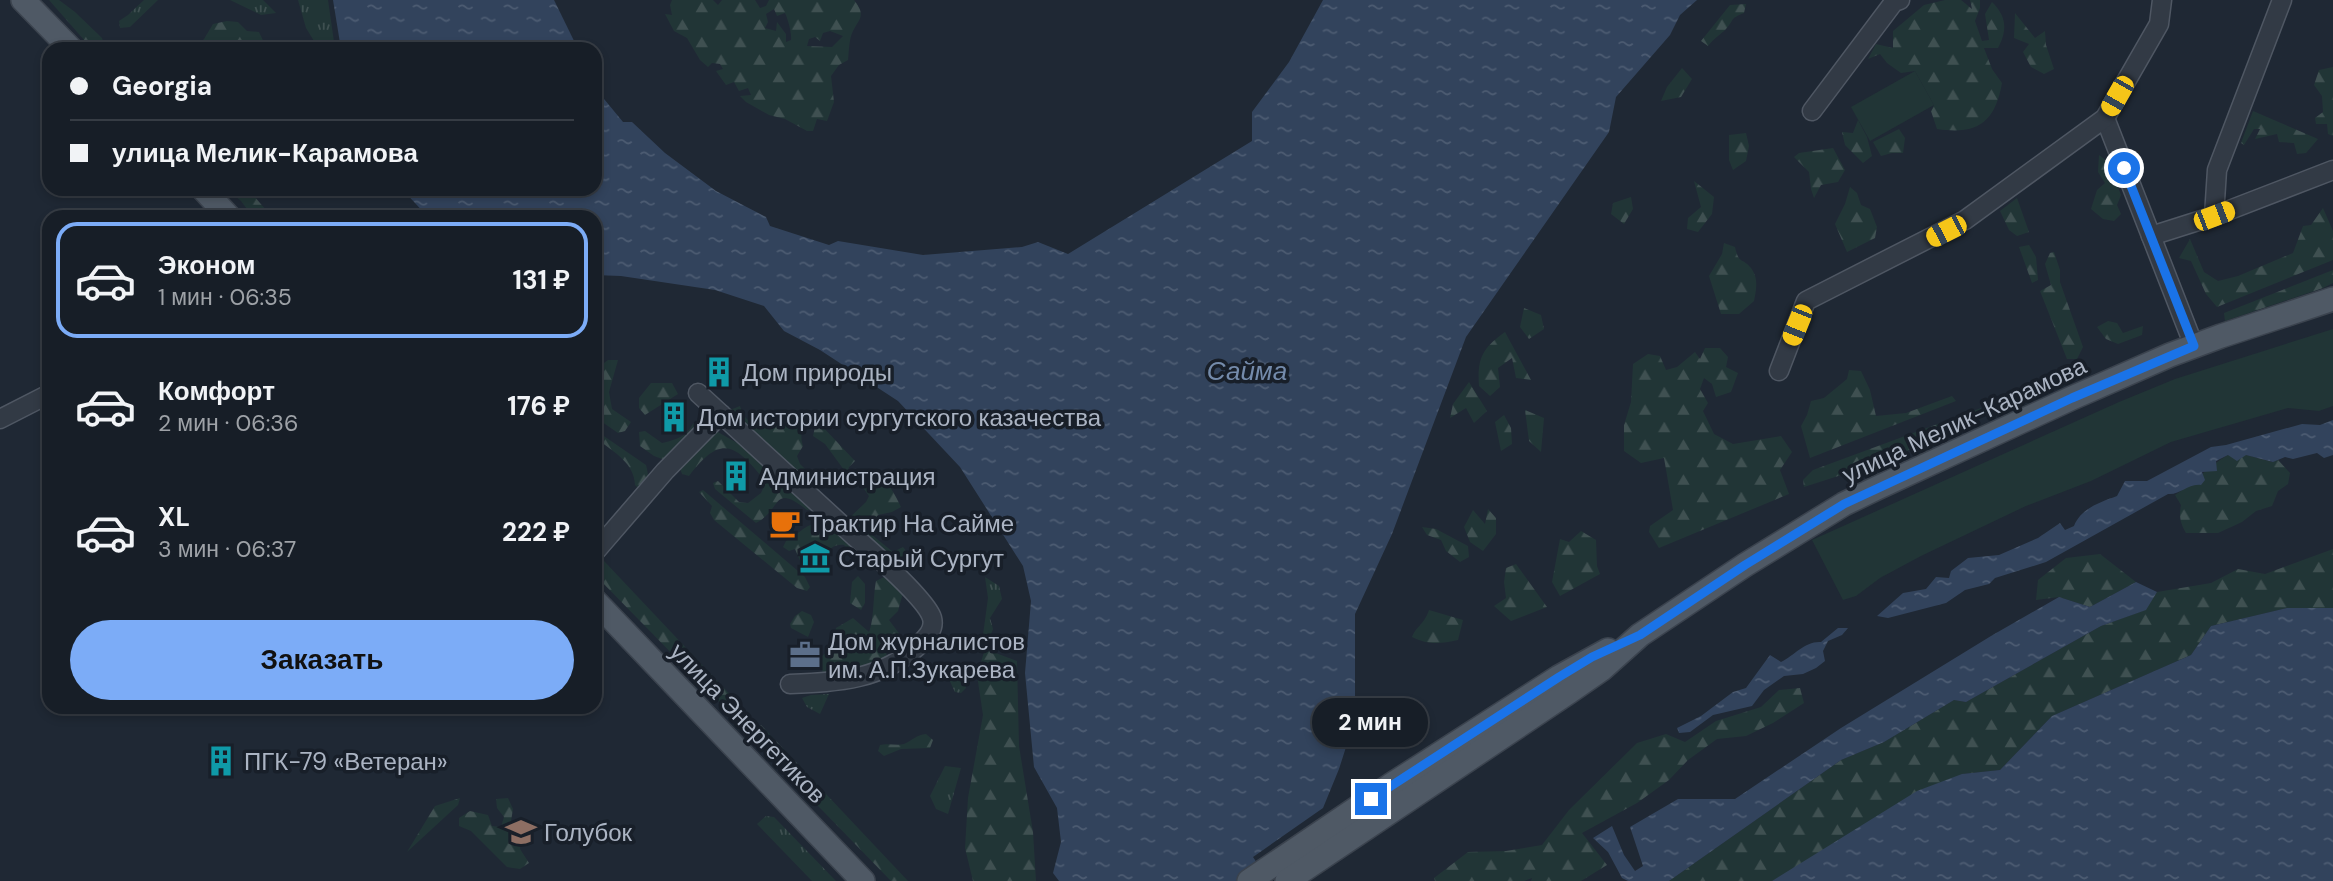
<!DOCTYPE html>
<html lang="ru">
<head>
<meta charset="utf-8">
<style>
	body { margin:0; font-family:"DM Sans",sans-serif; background:#242b33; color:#f1f3f6; height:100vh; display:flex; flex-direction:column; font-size:26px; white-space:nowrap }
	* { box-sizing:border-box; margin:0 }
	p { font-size:23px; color:#9ea2a7 }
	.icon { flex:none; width:38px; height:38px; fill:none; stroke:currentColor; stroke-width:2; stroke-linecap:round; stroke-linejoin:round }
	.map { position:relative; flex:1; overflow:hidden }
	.details { position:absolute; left:42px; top:210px; width:560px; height:504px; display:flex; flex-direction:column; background:#171e27; border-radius:21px; box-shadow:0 4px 10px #0003,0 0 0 2px #363c44 }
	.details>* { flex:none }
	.banner { position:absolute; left:42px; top:42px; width:560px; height:154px; border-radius:21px; box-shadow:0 4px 10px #0003,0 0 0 2px #363c44; display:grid; align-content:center; height:154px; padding:0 28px; background:#171e27 }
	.end { position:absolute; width:32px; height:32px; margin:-16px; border:9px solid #1a73e8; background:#fff; box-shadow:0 0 0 4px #fff }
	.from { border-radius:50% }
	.bubble { position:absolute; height:49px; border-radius:24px; background:#171e27; box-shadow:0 4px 10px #0003,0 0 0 2px #363c44; font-size:23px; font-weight:700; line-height:49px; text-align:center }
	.car { position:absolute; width:21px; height:42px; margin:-21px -10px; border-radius:9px; box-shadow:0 0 5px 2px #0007; background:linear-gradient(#f5c518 24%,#345 0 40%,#f5c518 0 76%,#345 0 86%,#f5c518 0) }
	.banner b { display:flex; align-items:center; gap:24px; height:66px; font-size:26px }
	.banner b+b { border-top:2px solid #363c44 }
	.banner i { width:18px; height:18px; background:#f1f3f6 }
	ul { padding:12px 0 0; list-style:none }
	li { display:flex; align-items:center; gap:21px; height:116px; margin:0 14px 10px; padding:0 14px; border:4px solid transparent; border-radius:21px }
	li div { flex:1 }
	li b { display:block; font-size:26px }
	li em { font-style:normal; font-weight:700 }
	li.selected { border-color:#7cacf7 }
	li>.icon { width:63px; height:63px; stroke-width:1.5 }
	.action { display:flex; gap:14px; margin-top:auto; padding:14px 28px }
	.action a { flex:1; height:80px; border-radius:42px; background:#7cacf7; color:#111; font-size:28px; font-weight:700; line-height:80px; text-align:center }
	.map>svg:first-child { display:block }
	.grass { fill:url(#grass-tufts) }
	.forest { fill:url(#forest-firs); fill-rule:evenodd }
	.park { fill:#213536 }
	.water { fill:url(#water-ripples) }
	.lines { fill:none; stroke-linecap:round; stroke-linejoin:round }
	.minor-casing { stroke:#4f5763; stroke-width:21 }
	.major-casing { stroke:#3b434e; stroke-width:26 }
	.minor { stroke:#323a45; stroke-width:18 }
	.major { stroke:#4f5965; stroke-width:23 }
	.route { stroke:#1a73e8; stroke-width:9 }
	.labels { text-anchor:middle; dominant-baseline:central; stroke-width:7; stroke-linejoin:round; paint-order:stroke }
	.poi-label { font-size:24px; fill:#abb4c3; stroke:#181f29; text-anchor:start }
	.street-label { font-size:24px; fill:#abb4c3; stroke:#181f29 }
	.water-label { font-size:26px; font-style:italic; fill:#748bab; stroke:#181f29 }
</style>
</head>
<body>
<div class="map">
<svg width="2333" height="881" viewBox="0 0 2333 881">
	<defs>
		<pattern id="grass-tufts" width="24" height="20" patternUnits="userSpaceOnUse" patternTransform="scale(1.75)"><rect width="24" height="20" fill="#213536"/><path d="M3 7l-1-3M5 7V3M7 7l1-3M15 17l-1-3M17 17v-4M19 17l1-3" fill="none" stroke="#3f5051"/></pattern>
		<pattern id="forest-firs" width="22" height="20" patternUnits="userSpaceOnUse" patternTransform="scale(1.75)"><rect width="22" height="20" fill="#213536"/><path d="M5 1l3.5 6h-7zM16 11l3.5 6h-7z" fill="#3f5051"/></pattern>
		<pattern id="water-ripples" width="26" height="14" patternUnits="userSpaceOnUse" patternTransform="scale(1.75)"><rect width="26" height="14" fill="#32435c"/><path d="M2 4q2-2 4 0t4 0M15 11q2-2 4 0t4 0" fill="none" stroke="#4d5c72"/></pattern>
	</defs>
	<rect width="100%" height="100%" fill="#1f2834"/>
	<g class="grass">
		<path d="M144 0H158L130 27 120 28 119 21 128 15Z"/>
		<path d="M230 0H263L276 13 261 15Z"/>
		<path d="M298 0H328L335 49H319L306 28Z"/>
		<path d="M985 577 999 586 1002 599 990 618 993 629 990 637 983 635 988 598Z"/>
		<path d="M962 668 966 688 961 693 955 692 947 675Z"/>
		<path d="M829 694 820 714 807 707 802 698 811 695Z"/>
		<path d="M945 766 961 768 948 814 936 809 930 796Z"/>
		<path d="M766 816 774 817 836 881H812L757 824Z"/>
	</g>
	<g class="forest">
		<path d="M49 0H59L75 12 102 38 105 48 92 49Z"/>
		<path d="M672 0H713L718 5 722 0H755L760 8 766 6 769 0H854C866 15 860 18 853 31 849 38 849 51 848 60L839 65 831 76 834 102 827 121 817 119 813 131H807L785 119 769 115 746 102 740 96 751 95 748 88 739 91 734 82 726 85 716 71 723 69 720 64 712 63 708 67 700 60 687 38 674 31 665 14 672 15 670 5ZM774 9 777 16 785 13C788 19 792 34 791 40L786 42V34L777 22 776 31 765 28 768 22 766 14ZM830 31 843 36 832 47 807 46 809 39 815 37 820 41 823 33Z"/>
		<path d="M1945 0H1961L1972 9 1970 0H1980V8L1975 21 1982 41 1989 40 1985 14 1992 2C2006 16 2008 29 1998 48H1984L1992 69 2002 83C1995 123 1977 135 1937 129L1931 111 1934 105 1915 71 1901 73 1887 63 1880 54 1868 59 1876 44 1893 48V31L1924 5Z"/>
		<path d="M1746 4 1744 13C1729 19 1735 19 1726 29 1720 35 1714 38 1708 46L1701 41 1730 5Z"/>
		<path d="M2015 13 2035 38 2045 31 2046 45 2054 69 2044 74 2031 67 2023 52 2029 44 2014 38Z"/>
		<path d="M227 21 238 22 247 31 259 32 267 49H198L213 24Z"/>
		<path d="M2333 67V136L2328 134 2327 124H2316L2315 118 2323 112 2322 96 2314 85 2319 70Z"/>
		<path d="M1682 68 1692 79 1681 97 1661 101 1667 87Z"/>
		<path d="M2253 111 2318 139 2306 153 2297 154 2294 143 2279 142 2277 134 2255 139 2260 129H2254L2244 145 2241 143Z"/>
		<path d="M1858 120 1867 137 1872 156 1863 163 1845 145 1842 132 1853 133Z"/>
		<path d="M1899 129 1905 138 1903 153H1892L1881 156 1873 142Z"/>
		<path d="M1746 133 1749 146 1746 161 1733 170 1729 160V135Z"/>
		<path d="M1833 148 1845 170 1838 182 1821 185 1814 198 1811 189 1809 172 1794 157 1799 153Z"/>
		<path d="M2099 155 2108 162 2121 195 2117 205 2121 214 2114 221 2103 219 2091 209 2097 190 2105 183 2098 172Z"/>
		<path d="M1694 181 1714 197 1712 214 1698 232 1687 229 1688 218 1701 207Z"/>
		<path d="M1850 187 1857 193 1861 205 1870 209 1877 227 1875 238 1847 252 1835 224 1845 204Z"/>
		<path d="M227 189H248L272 217H253L241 201Z"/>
		<path d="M1631 197 1633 209 1624 224 1611 214 1613 203Z"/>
		<path d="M2017 198 2029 232 2017 236 2009 230 2000 211Z"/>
		<path d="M2323 208 2333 231V260L2217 307 2206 294 2191 261 2179 258 2190 239 2204 272 2218 281 2238 276 2293 253 2303 226 2311 225Z"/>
		<path d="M1724 243 1735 247C1739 265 1742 257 1751 268 1759 278 1756 291 1754 301L1739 314H1721L1709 276 1722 254Z"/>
		<path d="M2029 245 2036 257 2038 280 2032 283 2019 247Z"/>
		<path d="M2054 252 2060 270V282L2083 347 2077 359H2067L2040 291 2051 285 2045 264 2050 253Z"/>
		<path d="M2333 270V283L2323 288 2225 321 2224 313Z"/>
		<path d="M1524 308 1541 315 1544 329 1529 339 1520 327Z"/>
		<path d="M2108 321 2117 323 2123 333 2143 326 2142 335 2118 344 2106 339 2097 327Z"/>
		<path d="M1505 332 1531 380 1516 378 1512 358 1498 368 1500 387 1490 396 1479 386C1477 357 1483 348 1505 332Z"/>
		<path d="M1705 348H1720L1728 357 1726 367 1738 373 1731 392 1716 397 1712 384 1704 378 1700 389 1708 403 1703 411 1714 434 1733 444 1781 436 1792 452 1780 470 1789 494 1659 548 1649 532 1650 526 1673 510 1664 458 1641 463 1624 451V425L1631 402 1633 364 1648 354 1660 356 1666 370 1677 367 1695 352 1700 359Z"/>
		<path d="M608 360H618L609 392 612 409 631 422 625 431 618 433 595 417V370Z"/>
		<path d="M1849 370 1861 371 1870 390 1876 416 1906 413 1952 396 1956 401 1810 458 1801 426 1807 415 1811 401 1824 398 1847 379Z"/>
		<path d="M2052 380 2050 390 2001 412 1995 405Z"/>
		<path d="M1469 382 1487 411 1474 423 1466 408 1450 418 1453 404Z"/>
		<path d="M651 383H672L678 394 645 415 639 408V398Z"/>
		<path d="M740 406C743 417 748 422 759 426 778 417 778 404 800 413 804 425 799 434 803 446L797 456 800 464 818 482 813 489 732 417 730 410Z"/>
		<path d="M1981 408 1982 418 1882 462 1804 487 1803 480 1813 470Z"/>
		<path d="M1525 410 1544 418 1541 452 1529 441Z"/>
		<path d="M1504 415 1511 428 1512 444 1501 451 1495 422Z"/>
		<path d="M701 417 703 424 665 460 654 456 640 446 639 432 645 431 662 443C671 441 683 438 689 430 693 424 694 421 701 417Z"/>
		<path d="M821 425 855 461 849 467 847 474 825 444 813 436 815 427Z"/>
		<path d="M595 430 646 465C649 476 649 482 641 491L635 485C634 463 616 454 600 441H595Z"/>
		<path d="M716 431 748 449 814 509 807 510C772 482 782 510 756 523L715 489 713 483 718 481 739 502 748 503 761 493 766 482C736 445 722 432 689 476L682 474 679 466Z"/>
		<path d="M2228 455H2246L2272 462 2278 460 2290 473 2288 484 2278 491 2272 506 2256 511 2242 522 2218 533H2186C2180 523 2179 516 2181 505L2175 495C2195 483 2208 466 2228 455Z"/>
		<path d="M858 473C885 477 889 482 901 507L892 512 878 515 868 528 872 535 893 552 903 547C909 553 907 561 906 568L898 569 845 522 866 502 869 496 862 486 854 480Z"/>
		<path d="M703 490 805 577 810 587 807 591 797 588 714 520 710 513 712 506 699 492Z"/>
		<path d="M1488 509 1496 518V534L1483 551 1470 542 1464 527 1473 510 1485 524Z"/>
		<path d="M816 523 817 531 825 536 834 530 870 558V564H862L844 545C826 543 823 563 808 569L801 563 795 549 789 551 783 547 786 541C798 535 803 526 816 523Z"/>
		<path d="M1422 527 1436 529 1468 546 1469 557 1460 562 1446 551 1441 540 1427 535Z"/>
		<path d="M1581 531 1596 540 1597 566 1600 574 1560 596 1552 582 1560 539 1569 542Z"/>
		<path d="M2333 549V608H2287L2211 626 2191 655 2052 716 2000 770 1962 774 1772 881H1669L1841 760 1884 742 1954 700 1966 702 2101 626 2145 610 2157 592 2211 583 2238 569 2265 574Z"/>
		<path d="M2100 554 2136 582 2090 607 2059 597 2036 600 2038 580 2066 558Z"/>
		<path d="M604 561 739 704 736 711 731 714 597 577 595 565Z"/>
		<path d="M1516 564 1547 607 1511 621 1494 606 1506 598 1504 582 1506 568Z"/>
		<path d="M858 576 865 584V603L861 610 850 603 852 582Z"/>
		<path d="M886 576 903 593 898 611 889 620 901 636 900 642 887 648 886 658 841 674H823L820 658 832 647 836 628 853 618 869 632C874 621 873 596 876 581Z"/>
		<path d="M1429 610 1463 620 1458 640C1440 644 1428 645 1412 637 1417 625 1424 625 1429 610Z"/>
		<path d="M802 611 811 615 814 622 808 637 791 628 790 624 795 616Z"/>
		<path d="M985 649 1017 661 1019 746 1033 832 1036 881H973L965 848 968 798 983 715 977 675Z"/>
		<path d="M1800 688 1804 703 1773 723 1746 736 1717 739 1688 760 1669 780 1637 803 1582 833 1607 865 1581 881H1531L1532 878 1524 881H1435L1434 878 1468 852 1506 851 1542 845 1569 810 1637 743 1666 734 1685 742 1716 721 1761 707 1779 690Z"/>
		<path d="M761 725 908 881H891L751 737 752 729Z"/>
		<path d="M926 734 933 740 930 748 901 749 884 756 878 751 880 745C888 743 897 746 904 744 913 740 916 735 926 734Z"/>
		<path d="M460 798 458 805 407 852 435 806Z"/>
		<path d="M508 798 513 809 511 821 522 833 520 849 529 863 520 869 507 867 471 831 459 826V818L470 811 488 815 492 826 501 827 504 817 497 808 496 799Z"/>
	</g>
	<g class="park">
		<path d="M1915 71 1934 105 1870 141 1851 107Z"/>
		<path d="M2333 329V406L2319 411 2288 408 2171 442 2091 481 2026 506 1921 556 1880 578 1856 596 1843 600 1812 540 2119 402 2175 379Z"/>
	</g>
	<g class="water">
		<path d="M333 0H554L578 49H341Z"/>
		<path d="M1323 0H1697L1680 15 1670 35 1616 97 1609 132 1466 337 1392 534 1355 614V719L1339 769 1323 808 1253 857 1269 881H1059L1053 873 1061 842 1057 808 1034 767 1025 673 1031 601 1023 566 960 467 898 401 820 350 784 331 764 306 715 290 621 276 595 275V217H428L402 189H595V88L623 122H632L665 153 716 191 766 217 770 226 829 245 838 241 923 255 1022 247 1038 242 1068 254 1252 141V112L1289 62Z"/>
		<path d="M2333 420V455L2324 458 2317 453 2293 459 2285 457 2273 462 2246 455 2237 461 2228 455 2216 461 2217 471 2202 472 2205 480 2201 485C2188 483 2181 495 2168 494L2046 562 1995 578 1989 584 1965 590 1946 603 1888 618 1877 616 1903 593 1926 589 1936 577 1949 578 1951 571 1968 558 1999 555 2038 538 2060 523 2065 530 2074 526C2081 508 2101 502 2117 496L2125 481H2147L2211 447 2226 445 2302 424 2320 425Z"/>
		<path d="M2136 582 2157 592 2146 610 2101 626 1966 702 1954 700 1884 742 1841 760 1669 881H1628L1622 878 1608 852 1593 838 1612 826 1624 855 1635 871 1643 866 1630 827 1678 799H1735L1841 728 1991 636 2059 597 2090 607Z"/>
		<path d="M2287 608H2333V881H1772L1917 791 1962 774 2000 770 2052 716 2191 655 2211 626Z"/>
		<path d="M1838 628H1848L1842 635 1828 641 1823 651 1825 661 1816 668 1803 674 1784 676 1764 690 1752 706 1713 715 1690 732 1679 733 1677 728 1701 716 1733 692 1746 688 1770 655 1781 662C1795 655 1805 641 1821 642Z"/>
	</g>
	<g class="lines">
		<g class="minor-casing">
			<g id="minor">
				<path d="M1812 111 1894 2 1900 0"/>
				<path d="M2105 118 2194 346"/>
				<path d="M2214 216 2217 170 2282 0"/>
				<path d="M2151 236 2214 216 2333 170"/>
				<path d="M1779 371 1806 301 1965 220 2105 118 2159 24 2162 0"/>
				<path d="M698 393C750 441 803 489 855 537 871 551 927 600 932 618 935 629 927 637 919 645 882 680 839 682 790 684"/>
				<path d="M0 419 49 394"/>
				<path d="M595 552 665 471 721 414"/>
			</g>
		</g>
		<g class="major-casing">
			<g id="major">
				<path d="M23 0 71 49"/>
				<path d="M203 189 229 217"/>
				<path d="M595 601 863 881"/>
				<path d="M1249 881 1391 785 1559 677 1608 650"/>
				<path d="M1287 881 1569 692 1602 669 1640 635 1745 565 1844 504 1877 488 2072 398 2170 355 2221 336 2333 299"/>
			</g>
		</g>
		<use href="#minor" class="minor"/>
		<use href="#major" class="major"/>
	</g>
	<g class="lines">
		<path class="route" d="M1371 799 1559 677 1592 657 1640 635 1745 565 1844 504 2072 398 2194 346 2124 168"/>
	</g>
	<defs>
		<g id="building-bare" transform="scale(2.415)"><path d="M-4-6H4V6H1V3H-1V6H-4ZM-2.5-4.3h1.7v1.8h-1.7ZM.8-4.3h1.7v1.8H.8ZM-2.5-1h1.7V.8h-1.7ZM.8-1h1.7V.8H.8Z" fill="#0f9aa8" stroke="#181f29" stroke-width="2.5" paint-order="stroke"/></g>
		<g id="cafe-bare" transform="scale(2.415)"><path d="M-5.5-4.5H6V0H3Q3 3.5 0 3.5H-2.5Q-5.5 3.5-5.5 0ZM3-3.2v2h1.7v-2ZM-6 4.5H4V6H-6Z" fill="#e8710a" stroke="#181f29" stroke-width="2.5" paint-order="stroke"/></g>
		<g id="museum-bare" transform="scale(2.415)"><path d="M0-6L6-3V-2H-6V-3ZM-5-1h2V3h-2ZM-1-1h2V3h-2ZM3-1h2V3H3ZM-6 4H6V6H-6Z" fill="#0f9aa8" stroke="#181f29" stroke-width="2.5" paint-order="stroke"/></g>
		<g id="office-bare" transform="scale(2.415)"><path d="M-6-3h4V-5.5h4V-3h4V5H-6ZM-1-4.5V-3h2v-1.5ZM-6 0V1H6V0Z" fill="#5c6f8a" stroke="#181f29" stroke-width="2.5" paint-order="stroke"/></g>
		<g id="school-bare" transform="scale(2.415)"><path d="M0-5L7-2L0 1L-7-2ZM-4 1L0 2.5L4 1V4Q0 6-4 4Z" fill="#8d6e63" stroke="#181f29" stroke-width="2.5" paint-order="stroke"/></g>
	</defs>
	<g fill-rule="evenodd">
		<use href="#building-bare" x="719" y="372"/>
		<use href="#building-bare" x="674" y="417"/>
		<use href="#building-bare" x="736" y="476"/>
		<use href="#cafe-bare" x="785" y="523"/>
		<use href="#museum-bare" x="815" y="558"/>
		<use href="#office-bare" x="805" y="655"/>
		<use href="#building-bare" x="221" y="761"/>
		<use href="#school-bare" x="521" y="832"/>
	</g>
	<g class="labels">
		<g class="poi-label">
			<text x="742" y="372">Дом природы</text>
			<text x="697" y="417">Дом истории сургутского казачества</text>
			<text x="759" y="476">Администрация</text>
			<text x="808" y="523">Трактир На Сайме</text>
			<text x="838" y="558">Старый Сургут</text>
			<text x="828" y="641">Дом журналистов<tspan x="828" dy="28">им. А.П.Зукарева</tspan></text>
			<text x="244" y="761">ПГК-79 «Ветеран»</text>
			<text x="544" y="832">Голубок</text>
		</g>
		<g class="street-label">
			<text transform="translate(1964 420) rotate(-25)">улица Мелик-Карамова</text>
			<text transform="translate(748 723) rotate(46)">улица Энергетиков</text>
		</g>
		<g class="water-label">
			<text x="1247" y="371">Сайма</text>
		</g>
	</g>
</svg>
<i class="end from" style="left:2124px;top:168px"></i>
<i class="end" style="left:1371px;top:799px"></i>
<div class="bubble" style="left:1312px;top:698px;width:116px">2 мин</div>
<i class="car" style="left:2117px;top:96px;rotate:210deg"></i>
<i class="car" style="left:2214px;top:216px;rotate:69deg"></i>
<i class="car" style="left:1946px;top:231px;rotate:243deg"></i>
<i class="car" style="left:1797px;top:325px;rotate:202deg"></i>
<div class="banner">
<b><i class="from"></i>Georgia</b>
<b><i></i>улица Мелик-Карамова</b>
</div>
<section class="details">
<ul>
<li class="selected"><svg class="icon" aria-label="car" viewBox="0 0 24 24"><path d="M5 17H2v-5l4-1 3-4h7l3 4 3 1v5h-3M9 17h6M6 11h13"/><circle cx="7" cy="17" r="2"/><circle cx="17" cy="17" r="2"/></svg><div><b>Эконом</b><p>1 мин · 06:35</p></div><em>131 ₽</em></li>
<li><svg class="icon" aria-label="car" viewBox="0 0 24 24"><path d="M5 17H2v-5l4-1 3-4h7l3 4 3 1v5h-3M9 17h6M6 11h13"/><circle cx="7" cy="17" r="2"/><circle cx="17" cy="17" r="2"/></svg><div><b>Комфорт</b><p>2 мин · 06:36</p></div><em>176 ₽</em></li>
<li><svg class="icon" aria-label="car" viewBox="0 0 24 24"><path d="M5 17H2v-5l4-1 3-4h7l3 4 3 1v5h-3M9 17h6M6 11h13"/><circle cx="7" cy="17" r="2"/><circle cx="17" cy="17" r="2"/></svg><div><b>XL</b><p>3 мин · 06:37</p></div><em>222 ₽</em></li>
</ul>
<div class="action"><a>Заказать</a></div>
</section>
</div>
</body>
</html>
